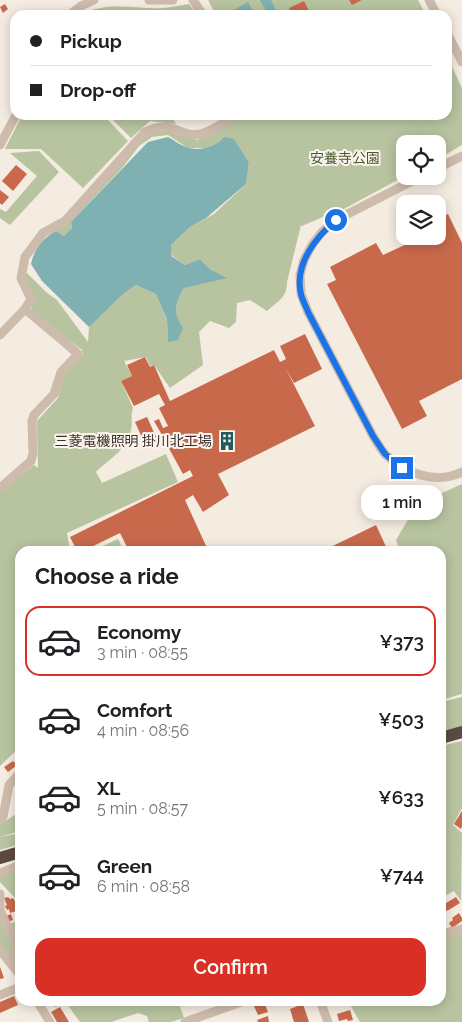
<!DOCTYPE html>
<html lang="en">
<head>
<meta charset="utf-8">
<style>
	body { margin:0; font-family:Raleway,"Noto Sans JP",sans-serif; background:#f2f2f2; color:#202124; height:100vh; display:flex; flex-direction:column; font-size:19px; white-space:nowrap }
	* { box-sizing:border-box; margin:0 }
	p { font-size:16px; color:#757577 }
	.icon { flex:none; width:28px; height:28px; fill:none; stroke:currentColor; stroke-width:2; stroke-linecap:round; stroke-linejoin:round }
	.map { position:relative; flex:1; overflow:hidden }
	.side { position:absolute; left:15px; top:546px; width:431px; height:460px; display:flex; flex-direction:column; background:#fff; border-radius:15px; box-shadow:0 2px 12px #0003 }
	.side>* { flex:none }
	.top-card { position:absolute; left:10px; top:10px; width:442px; height:110px; border-radius:15px; box-shadow:0 2px 12px #0003; display:grid; align-content:center; height:110px; padding:0 20px; background:#fff }
	.buttons { position:absolute; left:396px; top:135px; display:grid; gap:10px }
	.buttons a { display:grid; place-items:center; width:50px; height:50px; border-radius:10px; background:#fff; box-shadow:0 2px 12px #0003; font-size:25px }
	.end { position:absolute; width:22px; height:22px; margin:-11px; border:6px solid #1a73e8; background:#fff; box-shadow:0 0 0 2px #fff }
	.from { border-radius:50% }
	.bubble { position:absolute; height:35px; border-radius:15px; background:#fff; box-shadow:0 2px 12px #0003; font-size:16px; font-weight:600; line-height:35px; text-align:center }
	.top-card b { display:flex; align-items:center; gap:18px; height:48px; font-size:19px }
	.top-card b+b { border-top:1px solid #e0e0e0 }
	.top-card i { width:12px; height:12px; background:#202124 }
	ul { padding:0; list-style:none }
	li { display:flex; align-items:center; gap:15px; height:70px; margin:0 10px 8px; padding:0 10px; border:2px solid transparent; border-radius:15px }
	li div { flex:1 }
	li b { display:block; font-size:19px }
	li em { font-style:normal; font-weight:600 }
	li.current { border-color:#d93025 }
	li>.icon { width:45px; height:45px; stroke-width:1.5 }
	h2 { padding:0 20px; font-size:22px; line-height:60px }
	.primary-button { display:flex; gap:10px; margin-top:auto; padding:10px 20px }
	.primary-button a { flex:1; height:58px; border-radius:15px; background:#d93025; color:#fff; font-size:20px; font-weight:600; line-height:58px; text-align:center }
	.map>svg:first-child { display:block }
	.green { fill:#b8c4a0 }
	.water { fill:#7fb0b2 }
	.building { fill:#c8694b }
	.lines { fill:none; stroke-linecap:round; stroke-linejoin:round }
	.minor { stroke:#cdbbac; stroke-width:9 }
	.highway { stroke:#5c4a42; stroke-width:12 }
	.route { stroke:#1a73e8; stroke-width:6 }
	.labels { text-anchor:middle; dominant-baseline:central; stroke-width:4; stroke-linejoin:round; paint-order:stroke }
	.park-label { font-size:14px; fill:#4a5a2e; stroke:#fbf5ee }
	.poi-label { font-size:14px; fill:#3b302b; stroke:#fbf5ee; text-anchor:end }
</style>
</head>
<body>
<div class="map">
<svg width="462" height="1022" viewBox="0 0 462 1022">
	<rect width="100%" height="100%" fill="#f4ebe1"/>
	<g class="green">
		<path d="M208 0H418L426 15H216Z"/>
		<path d="M189 4 197 15H80C109 0 135 10 165 8 173 7 181 5 189 4Z"/>
		<path d="M448 58 462 88V145L438 159V144H405V176L327 218 325 216 302 226 301 225 287 282C287 298 278 301 267 311L250 300 237 303 236 322 229 328 210 321 199 332 203 365 170 388 154 365 150 366 146 357 124 361 132 376 121 381 133 408C130 418 133 421 131 430 127 450 109 459 96 472L102 483 166 454 178 482 67 533 70 551H20V747L0 766V492L34 465 38 468 37 421 58 398 64 371 83 355 82 350 33 313 31 306 35 302 23 275 27 273 46 292 57 300 88 342 89 327C105 313 118 296 136 285L156 294 167 321 168 342 176 318V301L184 288 211 270 200 259 185 265 171 255V245L190 227 214 214 246 184 249 162 234 139 206 148H188L168 135 152 137 139 146 122 168 71 222 72 228 64 236 56 231 67 224 147 134C169 128 177 131 197 140L245 115H448Z"/>
		<path d="M22 115H103L128 141 83 188 41 149H5Z"/>
		<path d="M108 115H171L176 124 150 121 131 138Z"/>
		<path d="M39 151 59 172 10 225 0 218V209L6 212 37 176 10 153Z"/>
		<path d="M462 484V694L441 700V551H400L396 540 412 513 442 493Z"/>
		<path d="M118 539 124 551H92Z"/>
		<path d="M462 697V727L441 733V702Z"/>
		<path d="M462 741V808L453 825 462 833 461 901 454 891 441 898V746Z"/>
		<path d="M20 811V831L0 837V825Z"/>
		<path d="M20 833V844L0 850V837Z"/>
		<path d="M20 864V903L0 882V877Z"/>
		<path d="M0 912 6 925 20 920V970L0 946Z"/>
		<path d="M441 924 450 932 462 930V1022H360L348 1001H441Z"/>
		<path d="M53 1001H178L184 1018 171 1022H149L147 1016 138 1013 111 1022H80L67 1004 54 1007Z"/>
	</g>
	<g class="water">
		<path d="M260 0H271L278 15H268Z"/>
		<path d="M248 2 255 15H234L232 11Z"/>
		<path d="M168 137C174 140 180 145 186 147 198 152 217 147 224 137L234 139 249 162 246 184 206 218 190 227 171 245V256L185 265 200 259 211 270 227 278 184 288C175 303 172 312 183 328L178 340 168 342 167 320 156 294 136 285C118 296 105 313 89 327L42 281 31 264C34 249 43 238 56 231L64 236 72 228 71 222 148 142Z"/>
	</g>
	<g class="building">
		<path d="M349 0H362L352 5Z"/>
		<path d="M304 1 311 15H292L289 8Z"/>
		<path d="M5 4 8 9 3 13 0 7Z"/>
		<path d="M16 165 27 174 13 191 2 181Z"/>
		<path d="M0 190 9 197 2 205 0 203Z"/>
		<path d="M448 214 462 243V379L419 401 427 416 402 429 327 284 336 280 330 267 376 243 383 255 424 236H438V219Z"/>
		<path d="M305 334 322 369 294 383 285 367 315 426 218 474 229 495 203 512 193 495 185 500 207 548 201 551H129L120 533 83 551H77L70 537 193 476 190 470 183 474 166 443 174 439 172 435 168 438 166 433 162 435 154 421 159 419 163 428 168 426 159 408 165 405 159 394 134 406 121 381 132 376 127 365 145 357 150 367 154 365 170 401 274 350 280 362 286 359 280 346Z"/>
		<path d="M147 417 156 437 144 442 135 422Z"/>
		<path d="M376 525 388 551H322L341 542Z"/>
		<path d="M13 761 17 765 8 772 4 767Z"/>
		<path d="M462 811V826L461 829 454 824Z"/>
		<path d="M8 897 10 899 13 898 15 901H16L20 910 10 913 9 909 7 910 5 906 7 905 4 898Z"/>
		<path d="M456 897 460 903 447 911 443 905Z"/>
		<path d="M459 913 462 918V921L452 928 449 923 453 920 452 918Z"/>
		<path d="M11 914 13 920 8 922 6 916Z"/>
		<path d="M0 967 4 978 0 979Z"/>
		<path d="M14 996 18 1005 0 1013V1002Z"/>
		<path d="M264 1002 268 1012 258 1015 254 1006Z"/>
		<path d="M303 1004 309 1022H294L290 1009Z"/>
		<path d="M60 1007 69 1022H57L51 1012Z"/>
		<path d="M350 1010 353 1020 348 1021 347 1019 339 1021 337 1014Z"/>
		<path d="M268 1016 269 1022H258L257 1020Z"/>
	</g>
	<g class="lines">
		<g class="minor">
			<path d="M149 0H173"/>
			<path d="M193 0 203 15"/>
			<path d="M429 0 437 15"/>
			<path d="M69 15 81 6 94 0"/>
			<path d="M448 35 462 62"/>
			<path d="M0 145 16 115"/>
			<path d="M438 168 462 156"/>
			<path d="M422 176 336 220 322 232 312 245 304 260 300 275 301 294 308 312 373 436C377 442 381 450 386 455 405 473 436 485 462 472"/>
			<path d="M0 335 25 309 31 299 21 278 25 257 43 233 65 221 145 132C174 118 178 138 200 134 212 132 224 122 235 115"/>
			<path d="M0 488 31 461 33 453 32 421 34 415 54 394 61 372 78 354C61 338 43 325 25 309"/>
			<path d="M0 821 3 817 9 785 20 773"/>
			<path d="M0 873 20 865"/>
			<path d="M0 894V910"/>
			<path d="M0 910 18 950 7 958"/>
			<path d="M441 934 462 929"/>
			<path d="M0 950 20 975"/>
			<path d="M0 995 20 987"/>
			<path d="M37 1001 50 1022"/>
			<path d="M320 1001 328 1022"/>
			<path d="M185 1022 244 1001"/>
		</g>
		<g class="highway">
			<path d="M441 738 462 732"/>
			<path d="M0 858 20 852"/>
		</g>
	</g>
	<g class="lines">
		<path class="route" d="M336 220C315 238 294 265 301 294 302 300 306 306 308 312L373 436 385 454 402 468"/>
	</g>
	<defs>
		<g id="building-bare" transform="scale(1.5)"><path d="M-4-6H4V6H1V3H-1V6H-4ZM-2.5-4.3h1.7v1.8h-1.7ZM.8-4.3h1.7v1.8H.8ZM-2.5-1h1.7V.8h-1.7ZM.8-1h1.7V.8H.8Z" fill="#1f5a5e" stroke="#fbf5ee" stroke-width="2.5" paint-order="stroke"/></g>
	</defs>
	<g fill-rule="evenodd">
		<use href="#building-bare" x="227" y="441"/>
	</g>
	<g class="labels">
		<g class="park-label">
			<text x="345" y="158">安養寺公園</text>
		</g>
		<g class="poi-label">
			<text x="212" y="441">三菱電機照明 掛川北工場</text>
		</g>
	</g>
</svg>
<div class="buttons">
<a><svg class="icon" aria-label="locate" viewBox="0 0 24 24"><circle cx="12" cy="12" r="6"/><path d="M12 2v4M12 18v4M2 12h4M18 12h4"/></svg></a>
<a><svg class="icon" aria-label="layers" viewBox="0 0 24 24"><path d="M12 4l9 5-9 5-9-5zM3 14l9 5 9-5"/></svg></a>
</div>
<i class="end from" style="left:336px;top:220px"></i>
<i class="end" style="left:402px;top:468px"></i>
<div class="bubble" style="left:361px;top:485px;width:82px">1 min</div>
<div class="top-card">
<b><i class="from"></i>Pickup</b>
<b><i></i>Drop-off</b>
</div>
<section class="side">
<h2>Choose a ride</h2>
<ul>
<li class="current"><svg class="icon" aria-label="car" viewBox="0 0 24 24"><path d="M5 17H2v-5l4-1 3-4h7l3 4 3 1v5h-3M9 17h6M6 11h13"/><circle cx="7" cy="17" r="2"/><circle cx="17" cy="17" r="2"/></svg><div><b>Economy</b><p>3 min · 08:55</p></div><em>¥373</em></li>
<li><svg class="icon" aria-label="car" viewBox="0 0 24 24"><path d="M5 17H2v-5l4-1 3-4h7l3 4 3 1v5h-3M9 17h6M6 11h13"/><circle cx="7" cy="17" r="2"/><circle cx="17" cy="17" r="2"/></svg><div><b>Comfort</b><p>4 min · 08:56</p></div><em>¥503</em></li>
<li><svg class="icon" aria-label="car" viewBox="0 0 24 24"><path d="M5 17H2v-5l4-1 3-4h7l3 4 3 1v5h-3M9 17h6M6 11h13"/><circle cx="7" cy="17" r="2"/><circle cx="17" cy="17" r="2"/></svg><div><b>XL</b><p>5 min · 08:57</p></div><em>¥633</em></li>
<li><svg class="icon" aria-label="car" viewBox="0 0 24 24"><path d="M5 17H2v-5l4-1 3-4h7l3 4 3 1v5h-3M9 17h6M6 11h13"/><circle cx="7" cy="17" r="2"/><circle cx="17" cy="17" r="2"/></svg><div><b>Green</b><p>6 min · 08:58</p></div><em>¥744</em></li>
</ul>
<div class="primary-button"><a>Confirm</a></div>
</section>
</div>
</body>
</html>
